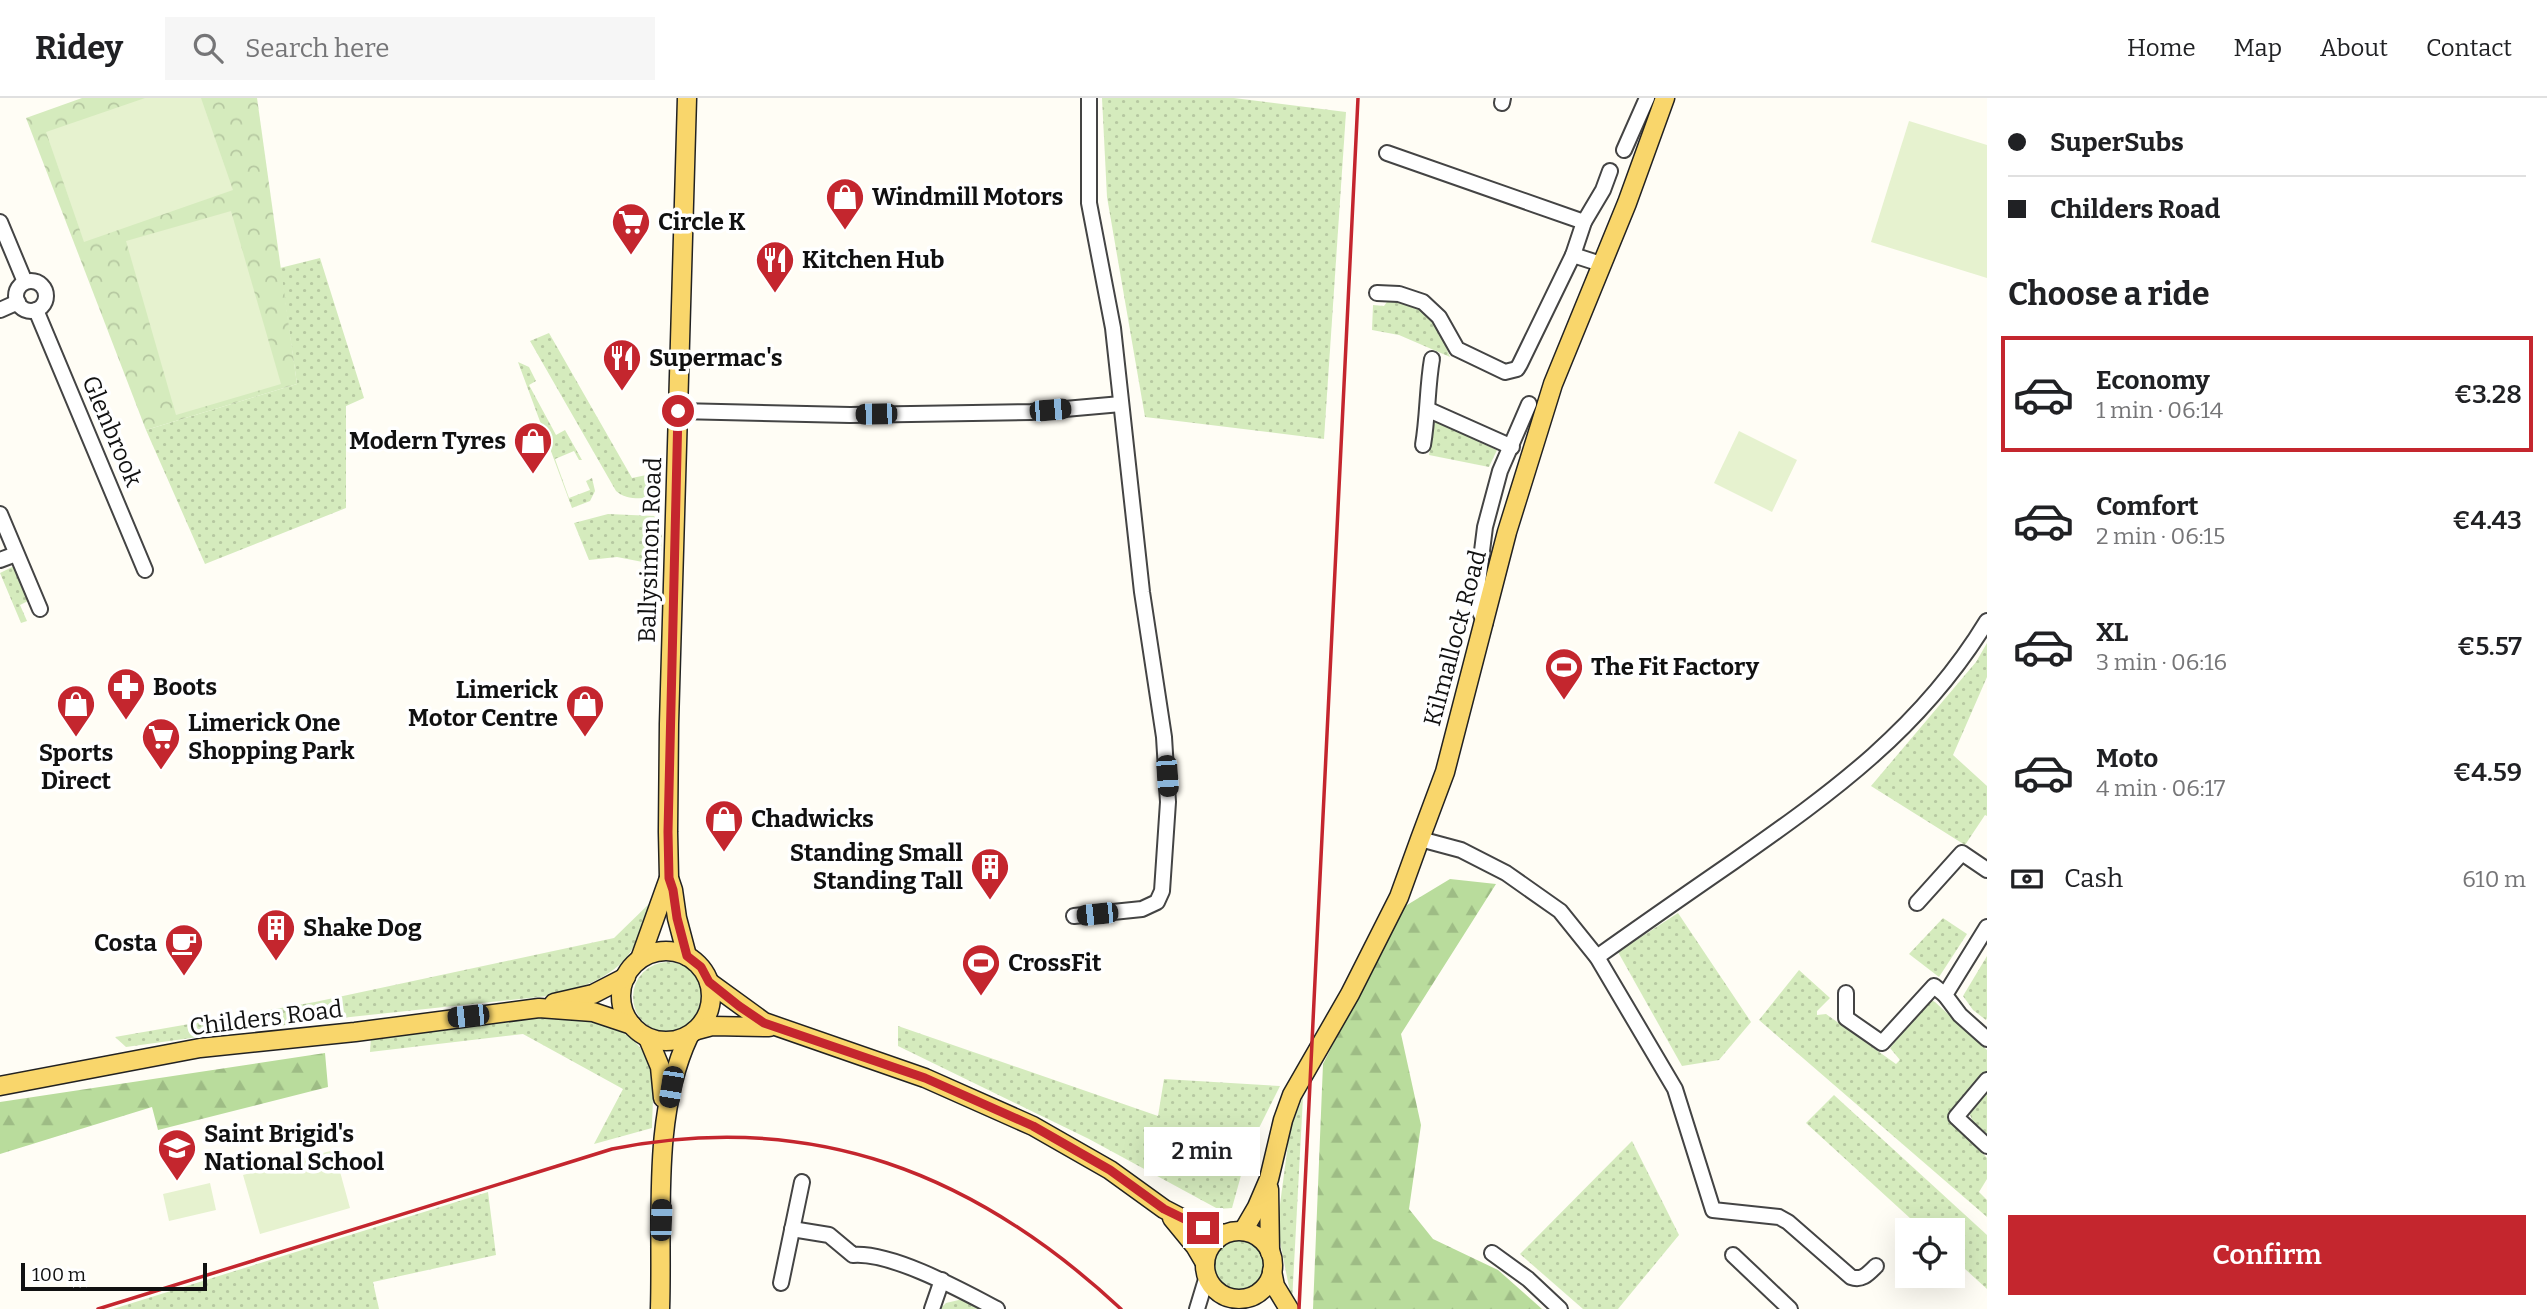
<!DOCTYPE html>
<html lang="en">
<head>
<meta charset="utf-8">
<style>
	body { margin:0; font-family:Bitter,serif; background:#f6f6f6; color:#202124; height:100vh; display:flex; flex-direction:column; font-size:26px; white-space:nowrap }
	* { box-sizing:border-box; margin:0 }
	p { font-size:23px; color:#757577 }
	.icon { flex:none; width:38px; height:38px; fill:none; stroke:currentColor; stroke-width:2; stroke-linecap:round; stroke-linejoin:round }
	.map { position:relative; flex:1; overflow:hidden }
	.details { display:flex; flex-direction:column; background:#fff; width:560px }
	.details>* { flex:none }
	.guide { display:grid; align-content:center; height:154px; padding:0 21px; background:#fff }
	.controls { position:absolute; left:1895px; top:1120px; display:grid; gap:14px }
	.controls a { display:grid; place-items:center; width:70px; height:70px; border-radius:0px; background:#fff; box-shadow:0 7px 28px #0002; font-size:35px }
	.scale { position:absolute; left:21px; bottom:18px; width:186px; box-sizing:border-box; padding-left:7px; border:4px solid #111; border-top:0; font-size:19px; line-height:24px; white-space:nowrap; color:#111; -webkit-text-stroke:5px #fff; paint-order:stroke }
	.end { position:absolute; width:32px; height:32px; margin:-16px; border:9px solid #c4262e; background:#fff; box-shadow:0 0 0 4px #fff }
	.from { border-radius:50% }
	.bubble { position:absolute; height:49px; border-radius:0px; background:#fff; box-shadow:0 7px 28px #0002; font-size:23px; font-weight:600; line-height:49px; text-align:center }
	.car { position:absolute; width:21px; height:42px; margin:-21px -10px; border-radius:9px; box-shadow:0 0 5px 2px #0007; background:linear-gradient(#222 24%,#8ab4d8 0 40%,#222 0 76%,#8ab4d8 0 86%,#222 0) }
	.guide b { display:flex; align-items:center; gap:24px; height:66px; font-size:26px }
	.guide b+b { border-top:2px solid #e0e0e0 }
	.guide i { width:18px; height:18px; background:#202124 }
	ul { padding:0; list-style:none }
	li { display:flex; align-items:center; gap:21px; height:116px; margin:0 14px 10px; padding:0 7px; border:4px solid transparent; border-radius:0px }
	li div { flex:1 }
	li b { display:block; font-size:26px }
	li em { font-style:normal; font-weight:600 }
	li.selected { border-color:#c4262e }
	li>.icon { width:63px; height:63px; stroke-width:1.5 }
	h2 { padding:0 21px; font-size:32px; line-height:84px }
	.pay { display:flex; align-items:center; gap:18px; height:77px; padding:0 21px; font-size:26px }
	.pay p { margin-inline-start:auto }
	.primary-button { display:flex; gap:14px; margin-top:auto; padding:14px 21px }
	.primary-button a { flex:1; height:80px; border-radius:0px; background:#c4262e; color:#fff; font-size:28px; font-weight:600; line-height:80px; text-align:center }
	header { display:flex; align-items:center; gap:42px; box-sizing:border-box; height:98px; padding:0 35px; background:#fff; border-bottom:2px solid #e0e0e0 }
	header strong { font-size:33px }
	nav { display:flex; gap:38px; margin-inline-start:auto; font-size:24px }
	.search { width:490px; height:63px; background:#f6f6f6; display:flex; align-items:center; gap:18px; box-sizing:border-box; padding:0 24px; border-radius:0px; color:#757577; font-size:26px }
	main { display:flex; flex:1; min-height:0 }
	.map>svg:first-child { display:block }
	.grass { fill:url(#grass-dots) }
	.forest { fill:url(#forest-firs) }
	.park { fill:url(#park-crowns) }
	.pitch { fill:#e6f2cf }
	.lines { fill:none; stroke-linecap:round; stroke-linejoin:round }
	.minor-casing { stroke:#444; stroke-width:18 }
	.major-casing { stroke:#222; stroke-width:21 }
	.minor { stroke:#fff; stroke-width:14 }
	.major { stroke:#f9d66b; stroke-width:18 }
	.rail { stroke:#c4262e; stroke-width:3.5 }
	.route { stroke:#c4262e; stroke-width:9 }
	.labels { text-anchor:middle; dominant-baseline:central; stroke-width:7; stroke-linejoin:round; paint-order:stroke }
	.poi-label { font-size:24px; font-weight:bold; fill:#111; stroke:#fff; text-anchor:start }
	.street-label { font-size:24px; fill:#111; stroke:#fff }
</style>
</head>
<body>
<header>
<strong>Ridey</strong>
<div class="search"><svg class="icon" aria-label="search" viewBox="0 0 24 24"><circle cx="10" cy="10" r="6"/><path d="M15 15l6 6"/></svg>Search here</div>
<nav><a>Home</a><a>Map</a><a>About</a><a>Contact</a></nav>
</header>
<main>
<div class="map">
<svg width="1987" height="1211" viewBox="0 0 1987 1211">
	<defs>
		<pattern id="grass-dots" width="8" height="8" patternUnits="userSpaceOnUse" patternTransform="scale(1.75)"><rect width="8" height="8" fill="#d5ebbd"/><path d="M2 2h.1M6 6h.1" fill="none" stroke="#b6c8a1" stroke-width="1.8" stroke-linecap="round"/></pattern>
		<pattern id="forest-firs" width="22" height="20" patternUnits="userSpaceOnUse" patternTransform="scale(1.75)"><rect width="22" height="20" fill="#b9dc9c"/><path d="M5 1l3.5 6h-7zM16 11l3.5 6h-7z" fill="#9ebc85"/></pattern>
		<pattern id="park-crowns" width="20" height="18" patternUnits="userSpaceOnUse" patternTransform="scale(1.75)"><rect width="20" height="18" fill="#d5ebbd"/><path d="M2 6a3 3 0 1 1 6 0M12 15a3 3 0 1 1 6 0" fill="none" stroke="#b6c8a1"/></pattern>
	</defs>
	<rect width="100%" height="100%" fill="#fffdf5"/>
	<g class="grass">
		<path d="M1102 0H1234L1346 14 1324 341 1145 319 1107 99Z"/>
		<path d="M320 160 364 300 346 308V410L205 466 146 332 297 286 280 170Z"/>
		<path d="M1389 201C1427 207 1437 226 1450 259L1399 237 1372 232 1373 207 1384 208Z"/>
		<path d="M549 235 632 380 661 374 660 397C647 401 627 403 616 393L530 243Z"/>
		<path d="M518 264 529 269 536 283 529 287 556 337 565 332 582 362H579L574 353 555 361 569 400 590 392 586 383 592 380 595 393 590 403 572 410Z"/>
		<path d="M1435 322 1480 340 1479 344 1497 352 1489 369 1429 357Z"/>
		<path d="M608 416 654 418 662 427 661 461 653 466 617 459 589 462 574 425Z"/>
		<path d="M14 468 28 500V503L20 507 27 523 21 525 0 475Z"/>
		<path d="M1987 545V579L1953 657 1987 688V718L1985 717 1965 747 1871 688 1976 564Z"/>
		<path d="M651 804C646 818 642 833 635 846 619 879 581 890 548 898L322 922 126 949 115 939 315 904 614 840Z"/>
		<path d="M1678 815 1751 924 1719 962 1682 968 1618 854Z"/>
		<path d="M1943 820 1967 836 1939 879 1909 856Z"/>
		<path d="M1987 858V920L1986 922 1973 912 1963 898Z"/>
		<circle cx="668" cy="899" r="35"/>
		<path d="M1799 872 1830 900 1817 913V917L1826 916 1896 966 1900 962 1890 950 1929 901 1935 904 1987 952V977L1951 1020 1987 1060V1081L1979 1094 1987 1102V1119L1759 922Z"/>
		<path d="M559 915C592 920 635 929 649 965 656 984 652 1010 652 1030L594 1046 623 991 523 936 370 954 371 939Z"/>
		<path d="M898 928 1158 1018 1164 981 1280 988 1248 1052 1232 1110 1218 1111 1089 1041 898 948Z"/>
		<path d="M1987 989V1036L1973 1024 1968 1012Z"/>
		<path d="M1834 997 1987 1137V1191L1953 1160V1132H1923L1806 1025Z"/>
		<path d="M1303 999 1292 1204 1277 1129 1290 1031Z"/>
		<path d="M1632 1043 1679 1137 1618 1211H1583L1520 1156Z"/>
		<path d="M488 1094 496 1157 373 1184 379 1211H113Z"/>
		<circle cx="1238" cy="1167" r="26"/>
		<path d="M963 1201 979 1211H940L946 1205Z"/>
	</g>
	<g class="forest">
		<path d="M1450 781 1496 786 1401 936 1421 1027 1409 1111 1433 1141 1498 1172 1542 1211H1313L1323 966 1402 810Z"/>
		<path d="M325 955 328 989 158 1032 152 1009 0 1056V1004Z"/>
	</g>
	<path class="park" d="M82 0H257L297 286 146 332 26 20Z"/>
	<g class="pitch">
		<path d="M145 0H201L233 92 84 144 46 34Z"/>
		<path d="M1909 23 1987 47V180L1871 144Z"/>
		<path d="M231 113 281 286 176 317 126 143Z"/>
		<path d="M1739 333 1797 362 1772 414 1714 385Z"/>
		<path d="M334 1052 350 1110 260 1136 243 1077Z"/>
		<path d="M210 1085 216 1112 169 1123 163 1096Z"/>
	</g>
	<g class="lines">
		<g class="minor-casing">
			<g id="minor">
				<path d="M1502 5 1503 0"/>
				<path d="M1624 52 1647 0"/>
				<path d="M1387 55 1584 124"/>
				<path d="M0 124 25 184"/>
				<path d="M1573 157 1584 124 1603 92 1610 73"/>
				<circle cx="31" cy="198" r="15"/>
				<path d="M1377 195 1399 196 1423 204 1439 219 1457 251 1505 274 1517 271 1520 266 1573 157 1601 166"/>
				<path d="M0 212 18 204"/>
				<path d="M36 212 145 472"/>
				<path d="M1429 312 1512 349"/>
				<path d="M678 313 850 317 1031 314 1121 306"/>
				<path d="M1423 347C1428 318 1427 290 1432 261"/>
				<path d="M0 416 40 511"/>
				<path d="M0 462 16 456"/>
				<path d="M1485 525 1477 508V493L1485 429 1500 373 1529 306"/>
				<path d="M1420 741 1461 752 1506 775 1560 813 1597 859 1675 991 1713 1112 1779 1119 1788 1124 1851 1179C1862 1183 1868 1176 1876 1168"/>
				<path d="M1917 805 1962 755 1987 772"/>
				<path d="M1074 818 1142 811 1157 804 1162 793 1168 704 1164 639 1142 494 1113 230 1089 105V0"/>
				<path d="M1987 829 1945 897 1960 917 1987 941"/>
				<path d="M1597 859C1642 827 1688 795 1733 764 1833 694 1922 630 1987 523"/>
				<path d="M1846 895V920L1882 945 1934 888 1945 897"/>
				<path d="M1987 982 1956 1019 1987 1048"/>
				<path d="M792 1131 829 1137 853 1157C892 1154 961 1192 997 1211"/>
				<path d="M1492 1155 1528 1181 1560 1211"/>
				<path d="M1733 1157 1790 1211"/>
				<path d="M781 1185 802 1084"/>
				<path d="M932 1211 942 1182"/>
				<path d="M1197 1211 1207 1178"/>
			</g>
		</g>
		<g class="major-casing">
			<g id="major">
				<circle cx="666" cy="898" r="45"/>
				<path d="M687 858 677 820 673 792 669 780 668 734 669 626 687 0"/>
				<path d="M640 861 669 780"/>
				<path d="M709 884 764 924 925 980 1033 1028 1110 1072 1164 1111 1191 1125 1223 1136"/>
				<path d="M554 905 593 896 626 879"/>
				<path d="M697 932 712 928 769 929"/>
				<path d="M648 940 660 969 663 1000"/>
				<path d="M0 988 200 950 355 934 539 910 593 914 632 927"/>
				<path d="M1269 1091 1270 1154"/>
				<path d="M1172 1120 1195 1148 1205 1165"/>
				<path d="M1243 1133 1257 1109 1269 1081 1283 1022 1292 997 1350 896 1399 799 1420 741 1445 674 1507 434 1553 286 1627 105 1665 0"/>
				<circle cx="1239" cy="1167" r="34"/>
				<path d="M1272 1173 1275 1188 1289 1211"/>
				<path d="M660 1211C663 1124 651 1018 689 938"/>
			</g>
		</g>
		<use href="#minor" class="minor"/>
		<use href="#major" class="major"/>
		<g class="rail">
			<path d="M98 1211 612 1051C812 1011 975 1075 1121 1211"/>
			<path d="M1299 1211 1358 0"/>
		</g>
	</g>
	<g class="lines">
		<path class="route" d="M678 313 668 734 669 780 673 792 677 820 687 858 701 869 709 884 739 908 764 925 925 980 1033 1028 1110 1072 1164 1111 1203 1130"/>
	</g>
	<defs>
		<g id="shop-pin" transform="scale(2.0125)"><path d="M0 17L-7.5 6A9.5 9.5 0 1 1 7.5 6Z" fill="#c4262e" stroke="#fff"/><path d="M-5-2.5h2.3a2.7 3.5 0 0 1 5.4 0H5L5.5 6h-11ZM-1.5-2.5h3a1.5 2.3 0 0 0-3 0Z" fill="#fff"/></g>
		<g id="supermarket-pin" transform="scale(2.0125)"><path d="M0 17L-7.5 6A9.5 9.5 0 1 1 7.5 6Z" fill="#c4262e" stroke="#fff"/><path d="M-6-5.5h2.5l.6 2H6L4.5 2H-2.5L-4.4-4H-6ZM-1.5 3.2a1.3 1.3 0 1 0 .1 0ZM3 3.2a1.3 1.3 0 1 0 .1 0Z" fill="#fff"/></g>
		<g id="restaurant-pin" transform="scale(2.0125)"><path d="M0 17L-7.5 6A9.5 9.5 0 1 1 7.5 6Z" fill="#c4262e" stroke="#fff"/><path d="M-5-6h1v4h1v-4h1v4h1v-4h1v5L-1.5 .5V6h-2V.5L-5-1ZM5-6V6H3V1.5H1.5Q1.5-4 5-6Z" fill="#fff"/></g>
		<g id="stadium-pin" transform="scale(2.0125)"><path d="M0 17L-7.5 6A9.5 9.5 0 1 1 7.5 6Z" fill="#c4262e" stroke="#fff"/><path d="M0-5a6.5 5 0 1 0 0 10a6.5 5 0 1 0 0-10ZM-3.5-1.8h7v3.6h-7Z" fill="#fff"/></g>
		<g id="pharmacy-pin" transform="scale(2.0125)"><path d="M0 17L-7.5 6A9.5 9.5 0 1 1 7.5 6Z" fill="#c4262e" stroke="#fff"/><path d="M-2-6h4v4h4v4h-4v4h-4v-4h-4v-4h4Z" fill="#fff"/></g>
		<g id="building-pin" transform="scale(2.0125)"><path d="M0 17L-7.5 6A9.5 9.5 0 1 1 7.5 6Z" fill="#c4262e" stroke="#fff"/><path d="M-4-6H4V6H1V3H-1V6H-4ZM-2.5-4.3h1.7v1.8h-1.7ZM.8-4.3h1.7v1.8H.8ZM-2.5-1h1.7V.8h-1.7ZM.8-1h1.7V.8H.8Z" fill="#fff"/></g>
		<g id="cafe-pin" transform="scale(2.0125)"><path d="M0 17L-7.5 6A9.5 9.5 0 1 1 7.5 6Z" fill="#c4262e" stroke="#fff"/><path d="M-5.5-4.5H6V0H3Q3 3.5 0 3.5H-2.5Q-5.5 3.5-5.5 0ZM3-3.2v2h1.7v-2ZM-6 4.5H4V6H-6Z" fill="#fff"/></g>
		<g id="school-pin" transform="scale(2.0125)"><path d="M0 17L-7.5 6A9.5 9.5 0 1 1 7.5 6Z" fill="#c4262e" stroke="#fff"/><path d="M0-5L7-2L0 1L-7-2ZM-4 1L0 2.5L4 1V4Q0 6-4 4Z" fill="#fff"/></g>
	</defs>
	<g fill-rule="evenodd">
		<use href="#shop-pin" x="845" y="99"/>
		<use href="#supermarket-pin" x="631" y="124"/>
		<use href="#restaurant-pin" x="775" y="162"/>
		<use href="#restaurant-pin" x="622" y="260"/>
		<use href="#shop-pin" x="533" y="343"/>
		<use href="#stadium-pin" x="1564" y="569"/>
		<use href="#pharmacy-pin" x="126" y="589"/>
		<use href="#shop-pin" x="76" y="606"/>
		<use href="#shop-pin" x="585" y="606"/>
		<use href="#supermarket-pin" x="161" y="639"/>
		<use href="#shop-pin" x="724" y="721"/>
		<use href="#building-pin" x="990" y="769"/>
		<use href="#building-pin" x="276" y="830"/>
		<use href="#cafe-pin" x="184" y="845"/>
		<use href="#stadium-pin" x="981" y="865"/>
		<use href="#school-pin" x="177" y="1050"/>
	</g>
	<g class="labels">
		<g class="poi-label">
			<text x="872" y="99">Windmill Motors</text>
			<text x="658" y="124">Circle K</text>
			<text x="802" y="162">Kitchen Hub</text>
			<text x="649" y="260">Supermac's</text>
			<text x="506" y="343" text-anchor="end">Modern Tyres</text>
			<text x="1591" y="569">The Fit Factory</text>
			<text x="153" y="589">Boots</text>
			<text x="558" y="592" text-anchor="end">Limerick<tspan x="558" dy="28">Motor Centre</tspan></text>
			<text x="188" y="625">Limerick One<tspan x="188" dy="28">Shopping Park</tspan></text>
			<text x="76" y="655" text-anchor="middle">Sports<tspan x="76" dy="28">Direct</tspan></text>
			<text x="751" y="721">Chadwicks</text>
			<text x="963" y="755" text-anchor="end">Standing Small<tspan x="963" dy="28">Standing Tall</tspan></text>
			<text x="303" y="830">Shake Dog</text>
			<text x="157" y="845" text-anchor="end">Costa</text>
			<text x="1008" y="865">CrossFit</text>
			<text x="204" y="1036">Saint Brigid's<tspan x="204" dy="28">National School</tspan></text>
		</g>
		<g class="street-label">
			<text transform="translate(112 333) rotate(67)">Glenbrook</text>
			<text transform="translate(650 452) rotate(-88)">Ballysimon Road</text>
			<text transform="translate(1455 540) rotate(-75)">Kilmallock Road</text>
			<text transform="translate(266 920) rotate(-7)">Childers Road</text>
		</g>
	</g>
</svg>
<div class="controls">
<a><svg class="icon" aria-label="locate" viewBox="0 0 24 24"><circle cx="12" cy="12" r="6"/><path d="M12 2v4M12 18v4M2 12h4M18 12h4"/></svg></a>
</div>
<div class="scale">100 m</div>
<i class="end from" style="left:678px;top:313px"></i>
<i class="end" style="left:1203px;top:1130px"></i>
<div class="bubble" style="left:1144px;top:1029px;width:116px">2 min</div>
<i class="car" style="left:1050px;top:312px;rotate:85deg"></i>
<i class="car" style="left:876px;top:316px;rotate:269deg"></i>
<i class="car" style="left:1167px;top:678px;rotate:176deg"></i>
<i class="car" style="left:1097px;top:816px;rotate:264deg"></i>
<i class="car" style="left:468px;top:918px;rotate:264deg"></i>
<i class="car" style="left:671px;top:989px;rotate:189deg"></i>
<i class="car" style="left:661px;top:1122px;rotate:2deg"></i>
</div>
<section class="details">
<div class="guide">
<b><i class="from"></i>SuperSubs</b>
<b><i></i>Childers Road</b>
</div>
<h2>Choose a ride</h2>
<ul>
<li class="selected"><svg class="icon" aria-label="car" viewBox="0 0 24 24"><path d="M5 17H2v-5l4-1 3-4h7l3 4 3 1v5h-3M9 17h6M6 11h13"/><circle cx="7" cy="17" r="2"/><circle cx="17" cy="17" r="2"/></svg><div><b>Economy</b><p>1 min · 06:14</p></div><em>€3.28</em></li>
<li><svg class="icon" aria-label="car" viewBox="0 0 24 24"><path d="M5 17H2v-5l4-1 3-4h7l3 4 3 1v5h-3M9 17h6M6 11h13"/><circle cx="7" cy="17" r="2"/><circle cx="17" cy="17" r="2"/></svg><div><b>Comfort</b><p>2 min · 06:15</p></div><em>€4.43</em></li>
<li><svg class="icon" aria-label="car" viewBox="0 0 24 24"><path d="M5 17H2v-5l4-1 3-4h7l3 4 3 1v5h-3M9 17h6M6 11h13"/><circle cx="7" cy="17" r="2"/><circle cx="17" cy="17" r="2"/></svg><div><b>XL</b><p>3 min · 06:16</p></div><em>€5.57</em></li>
<li><svg class="icon" aria-label="car" viewBox="0 0 24 24"><path d="M5 17H2v-5l4-1 3-4h7l3 4 3 1v5h-3M9 17h6M6 11h13"/><circle cx="7" cy="17" r="2"/><circle cx="17" cy="17" r="2"/></svg><div><b>Moto</b><p>4 min · 06:17</p></div><em>€4.59</em></li>
</ul>
<div class="pay"><svg class="icon" aria-label="cash" viewBox="0 0 24 24"><path d="M3 7h18v10H3z"/><circle cx="12" cy="12" r="2"/></svg>Cash<p>610 m</p></div>
<div class="primary-button"><a>Confirm</a></div>
</section>
</main>
</body>
</html>
